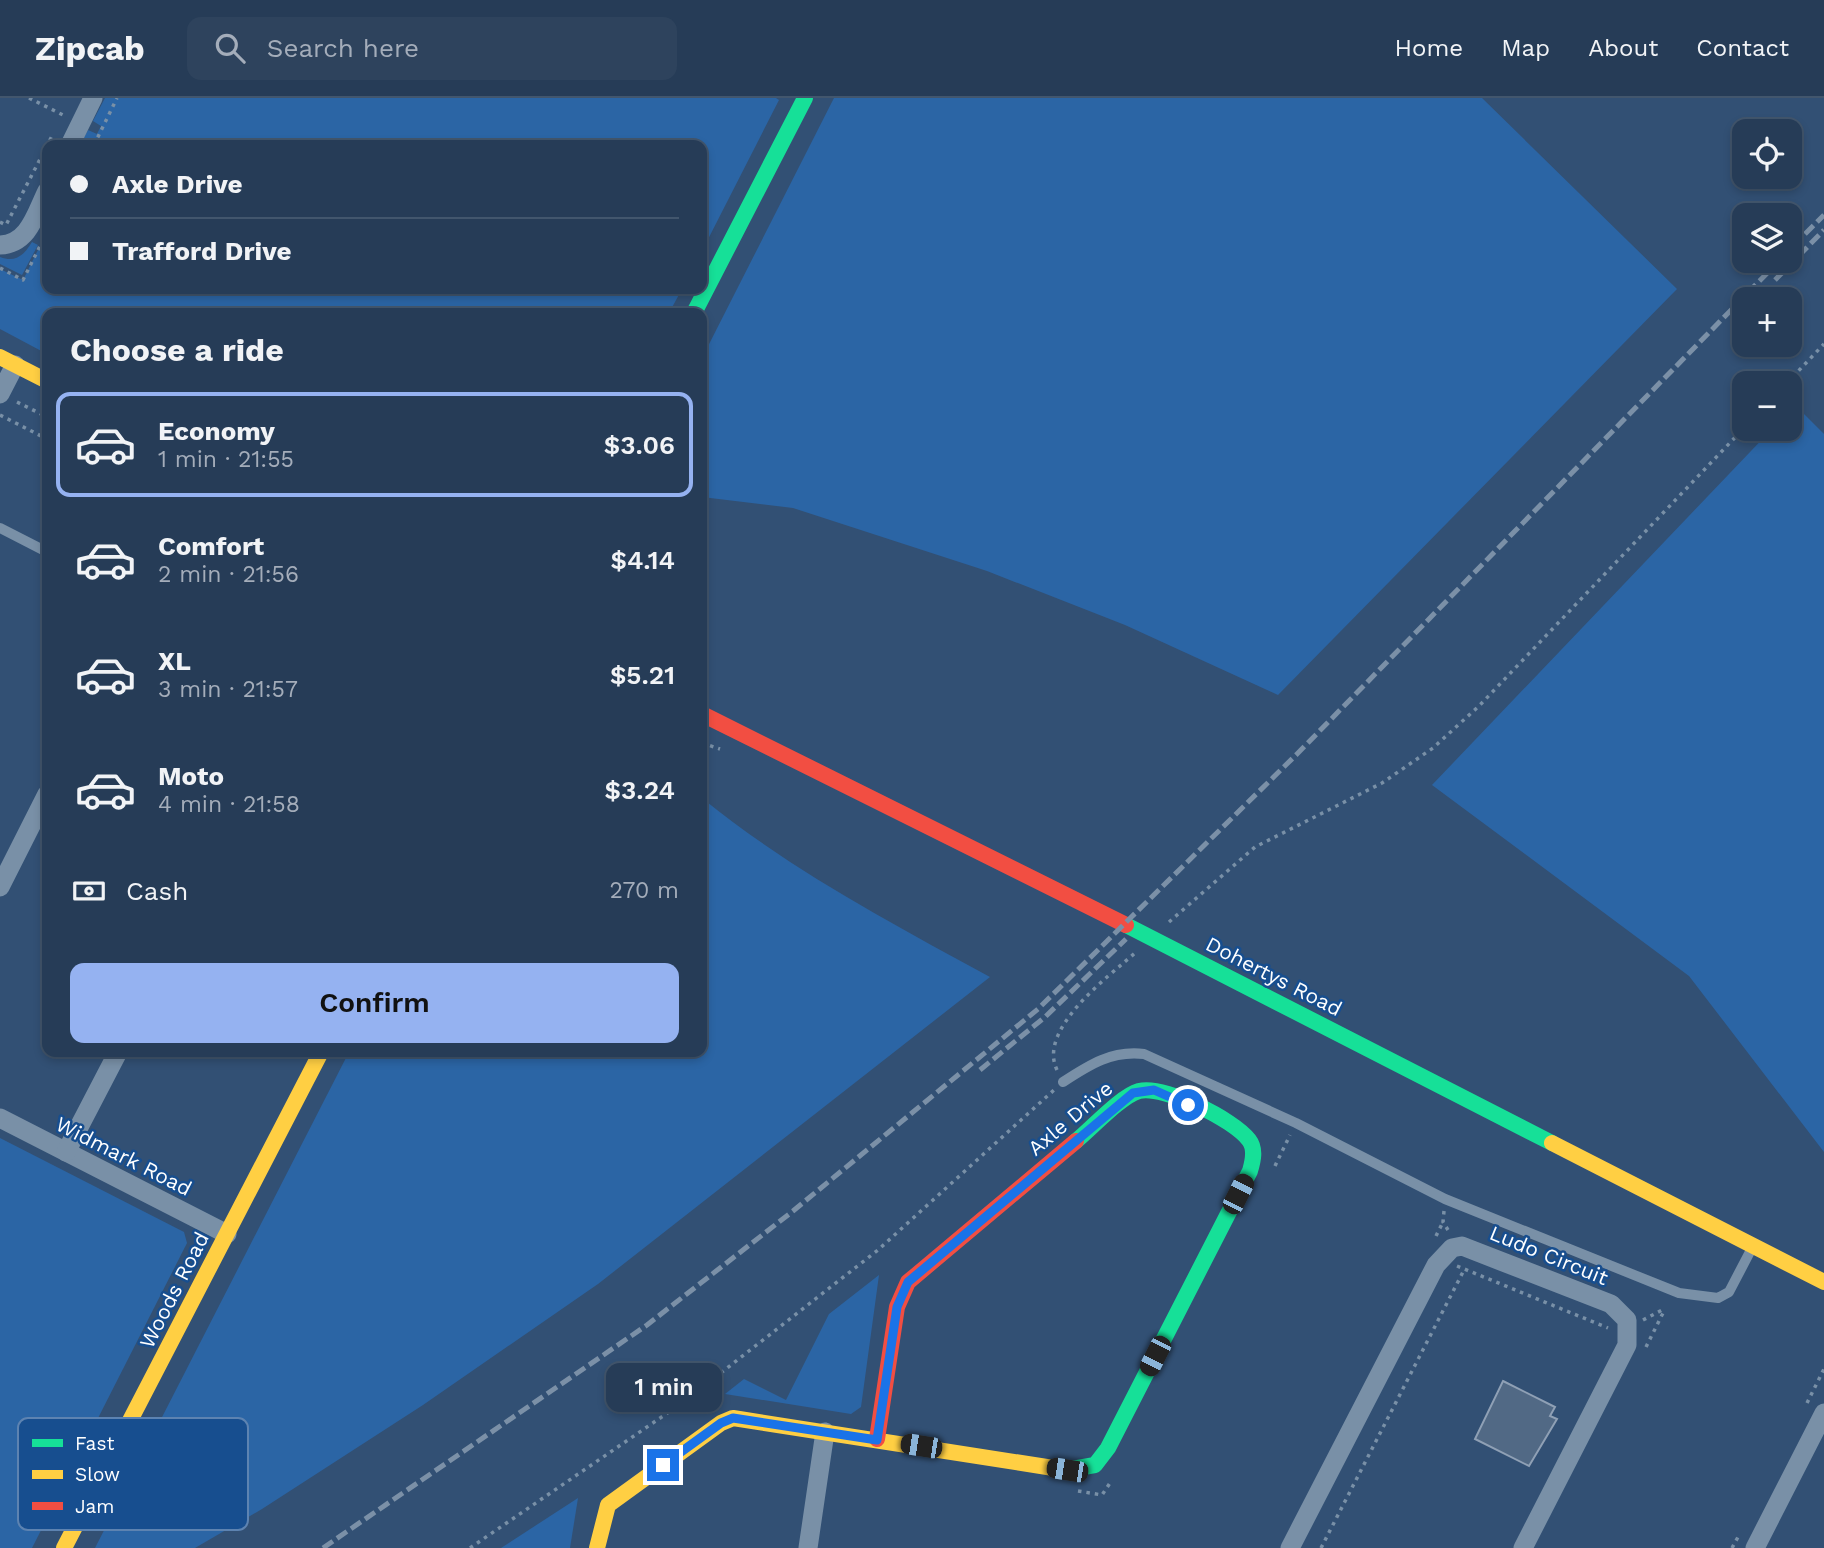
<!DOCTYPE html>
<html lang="en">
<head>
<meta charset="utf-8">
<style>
	body { margin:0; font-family:"Work Sans",sans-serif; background:#2e435d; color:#f1f3f6; height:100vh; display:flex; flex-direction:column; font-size:26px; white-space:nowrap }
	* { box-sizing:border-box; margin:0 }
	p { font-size:23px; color:#a4adba }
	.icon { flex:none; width:38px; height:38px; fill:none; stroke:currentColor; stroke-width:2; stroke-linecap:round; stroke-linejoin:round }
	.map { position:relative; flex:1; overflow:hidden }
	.panel { position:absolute; left:42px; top:210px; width:665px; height:749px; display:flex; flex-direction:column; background:#263c57; border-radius:14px; box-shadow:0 4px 10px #0003,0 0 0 2px #42566d }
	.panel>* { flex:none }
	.hud { position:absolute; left:42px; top:42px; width:665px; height:154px; border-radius:14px; box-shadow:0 4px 10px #0003,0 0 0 2px #42566d; display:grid; align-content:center; height:154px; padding:0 28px; background:#263c57 }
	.tools { position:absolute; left:1732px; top:21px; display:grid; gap:14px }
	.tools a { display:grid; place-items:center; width:70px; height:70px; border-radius:14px; background:#263c57; box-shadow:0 4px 10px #0003,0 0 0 2px #42566d; font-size:35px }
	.end { position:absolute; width:32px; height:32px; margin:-16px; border:9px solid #1a73e8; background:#fff; box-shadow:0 0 0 4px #fff }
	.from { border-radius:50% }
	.bubble { position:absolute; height:49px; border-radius:14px; background:#263c57; box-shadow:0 4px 10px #0003,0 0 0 2px #42566d; font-size:23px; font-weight:600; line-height:49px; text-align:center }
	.car { position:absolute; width:21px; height:42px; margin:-21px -10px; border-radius:9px; box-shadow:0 0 5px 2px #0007; background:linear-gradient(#222 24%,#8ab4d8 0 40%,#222 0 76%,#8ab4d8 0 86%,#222 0) }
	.hud b { display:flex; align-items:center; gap:24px; height:66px; font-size:26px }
	.hud b+b { border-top:2px solid #42566d }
	.hud i { width:18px; height:18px; background:#f1f3f6 }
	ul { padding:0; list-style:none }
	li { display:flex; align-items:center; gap:21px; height:105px; margin:0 14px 10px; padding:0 14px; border:4px solid transparent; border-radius:14px }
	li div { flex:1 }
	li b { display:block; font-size:26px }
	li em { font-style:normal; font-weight:600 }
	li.active { border-color:#95b2f1 }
	li>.icon { width:63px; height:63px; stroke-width:1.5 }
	h2 { padding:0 28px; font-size:32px; line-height:84px }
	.pay { display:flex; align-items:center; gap:18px; height:77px; padding:0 28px; font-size:26px }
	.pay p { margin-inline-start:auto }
	.action { display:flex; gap:14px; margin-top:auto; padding:14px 28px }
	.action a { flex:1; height:80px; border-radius:14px; background:#95b2f1; color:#111; font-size:28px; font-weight:600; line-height:80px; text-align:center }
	header { display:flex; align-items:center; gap:42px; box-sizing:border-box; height:98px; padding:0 35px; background:#263c57; border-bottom:2px solid #42566d }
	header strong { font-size:33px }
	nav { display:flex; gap:38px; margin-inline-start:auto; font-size:24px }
	.search { width:490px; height:63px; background:#2e435d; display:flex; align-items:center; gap:18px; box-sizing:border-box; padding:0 24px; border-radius:14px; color:#a4adba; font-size:26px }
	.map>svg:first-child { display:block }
	.green { fill:#2b65a5 }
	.building { fill:#516985; stroke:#8fa0b5; stroke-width:2 }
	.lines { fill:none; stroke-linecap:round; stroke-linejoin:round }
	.path { stroke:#7990a7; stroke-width:3.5; stroke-dasharray:3.5 5; stroke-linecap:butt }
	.lane { stroke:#7990a7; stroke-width:10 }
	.street { stroke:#7990a7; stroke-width:19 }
	.fast { stroke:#16e098; stroke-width:16 }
	.slow { stroke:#ffcf43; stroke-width:16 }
	.jam { stroke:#f24e42; stroke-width:16 }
	.rail { stroke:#7b90a7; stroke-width:5; stroke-dasharray:12 5; stroke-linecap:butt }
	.route { stroke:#1a73e8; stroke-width:9 }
	.labels { text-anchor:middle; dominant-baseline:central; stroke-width:5; stroke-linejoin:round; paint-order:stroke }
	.street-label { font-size:21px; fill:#fff; stroke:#174e8f }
	.key { fill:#174e8f; stroke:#5d83b1; stroke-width:2 }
	.key-label { font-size:19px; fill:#fff }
</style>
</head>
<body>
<header>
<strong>Zipcab</strong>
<div class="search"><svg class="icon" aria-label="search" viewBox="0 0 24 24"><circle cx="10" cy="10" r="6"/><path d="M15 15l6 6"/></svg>Search here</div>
<nav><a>Home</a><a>Map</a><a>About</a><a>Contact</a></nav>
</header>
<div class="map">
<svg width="1824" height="1450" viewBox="0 0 1824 1450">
	<rect width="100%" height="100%" fill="#325074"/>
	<g class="green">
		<path d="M105 0H776L779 2 702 153V47H80L88 32 97 36 101 28 93 23Z"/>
		<path d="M834 0H1482L1677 191 1278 597 1125 527 987 473 793 410 702 399V260Z"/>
		<path d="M47 134V191H682L669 215H47V256L0 231V171L23 182Z"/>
		<path d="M32 144 38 147 22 177 0 166V159C16 165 24 157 32 144Z"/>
		<path d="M1795 307 1824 336V1054L1689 878 1432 687 1772 331H1790V312Z"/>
		<path d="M702 700C789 771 891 825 990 879L598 1186 423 1307 262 1411 195 1450H95L349 954H702Z"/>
		<path d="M0 1040 184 1134 187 1145 32 1450H0Z"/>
		<path d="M879 1177 861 1309 851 1316 725 1296 744 1281 786 1302 829 1216Z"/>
		<path d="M578 1400 570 1450H501Z"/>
	</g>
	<path class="building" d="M1503 1283 1555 1309 1550 1318 1557 1321 1529 1368 1475 1341Z"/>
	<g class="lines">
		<g class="path">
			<path d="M29 0 63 17"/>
			<path d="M94 47 117 0"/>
			<path d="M0 124 6 127 52 38"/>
			<path d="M0 170 23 182 40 148"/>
			<path d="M1787 285 1824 246"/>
			<path d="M17 304 47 319"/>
			<path d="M0 317 47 341"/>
			<path d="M702 645 720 651"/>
			<path d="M1169 824 1255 749 1382 685 1433 650 1479 608 1745 329"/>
			<path d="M1057 972C1037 931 1108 879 1135 855"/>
			<path d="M1275 1068 1290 1037"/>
			<path d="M1444 1113 1443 1124 1448 1132"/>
			<path d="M1436 1138 1443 1124"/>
			<path d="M1457 1168 1608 1230"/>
			<path d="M1643 1222 1664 1211"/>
			<path d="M1646 1249 1665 1211"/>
			<path d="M1807 1305 1824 1271"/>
			<path d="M1078 1393 1102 1397 1112 1382"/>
			<path d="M470 1450 685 1303 878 1152 1054 992"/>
			<path d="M1321 1450 1464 1172"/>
			<path d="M1732 1450 1738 1439"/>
		</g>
		<g class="lane">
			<path d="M0 430 47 454"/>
			<path d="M1063 984C1089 967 1112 952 1144 956L1296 1025 1445 1101 1679 1195 1718 1200 1729 1194 1753 1148"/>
		</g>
		<g class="street">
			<path d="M70 47 93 0"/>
			<path d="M0 147C29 146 36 115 47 93"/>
			<path d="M0 296 15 267"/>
			<path d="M0 789 47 696"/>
			<path d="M0 1020 227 1136"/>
			<path d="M66 1054 118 954"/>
			<path d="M808 1450 825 1334"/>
			<path d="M1290 1450 1436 1167 1452 1150 1462 1148 1611 1206 1627 1222V1247L1523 1450"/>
			<path d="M1755 1450 1824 1315"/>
		</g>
		<g class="fast">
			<path d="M694 215 805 0"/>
			<path d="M1126 827 1552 1045"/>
			<path d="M1066 1372 1095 1367 1108 1350 1250 1073C1253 1063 1256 1051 1249 1042 1233 1021 1164 987 1139 993 1121 998 1091 1031 1076 1043"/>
		</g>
		<g class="slow">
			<path d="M0 259 47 283"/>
			<path d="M1552 1045 1824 1184"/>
			<path d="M64 1450 321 954"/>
			<path d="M597 1450 608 1407 721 1325 733 1320 1066 1372"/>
		</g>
		<g class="jam">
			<path d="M702 616 1126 827"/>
			<path d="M877 1341 897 1209 908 1184 1076 1043"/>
		</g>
		<g class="rail">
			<path d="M1805 136 1824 117"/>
			<path d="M1775 182 1824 132"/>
			<path d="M980 972 1045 919 1126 841"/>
			<path d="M323 1450 647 1227 793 1113 1038 911 1297 656 1779 163"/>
		</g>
	</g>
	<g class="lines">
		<path class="route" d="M663 1367 721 1325 733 1320 877 1342 897 1209 908 1184 1133 995 1154 992 1188 1007"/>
	</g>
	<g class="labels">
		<g class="street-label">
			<text transform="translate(1274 878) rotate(27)">Dohertys Road</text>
			<text transform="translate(1070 1020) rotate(-40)">Axle Drive</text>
			<text transform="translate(124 1058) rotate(27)">Widmark Road</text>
			<text transform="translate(1549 1157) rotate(22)">Ludo Circuit</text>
			<text transform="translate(174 1192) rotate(-63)">Woods Road</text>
		</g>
	</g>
	<rect x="18" y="1320" width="230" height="112" rx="10" class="key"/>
	<rect x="32" y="1341" width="31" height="8" fill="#16e098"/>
	<rect x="32" y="1372" width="31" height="9" fill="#ffcf43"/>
	<rect x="32" y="1404" width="31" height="8" fill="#f24e42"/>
	<g class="key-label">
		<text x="75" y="1352">Fast</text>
		<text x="75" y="1383">Slow</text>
		<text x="75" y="1415">Jam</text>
	</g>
</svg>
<div class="tools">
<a><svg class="icon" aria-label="locate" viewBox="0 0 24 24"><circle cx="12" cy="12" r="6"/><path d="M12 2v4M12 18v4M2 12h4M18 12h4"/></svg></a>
<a><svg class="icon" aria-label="layers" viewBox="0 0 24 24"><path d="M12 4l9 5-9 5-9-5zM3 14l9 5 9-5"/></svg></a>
<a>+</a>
<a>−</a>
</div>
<i class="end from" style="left:1188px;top:1007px"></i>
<i class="end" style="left:663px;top:1367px"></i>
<div class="bubble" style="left:606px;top:1265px;width:116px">1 min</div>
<i class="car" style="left:1238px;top:1096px;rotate:27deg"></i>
<i class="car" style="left:1155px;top:1258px;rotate:207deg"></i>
<i class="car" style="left:921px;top:1348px;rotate:279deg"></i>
<i class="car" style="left:1067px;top:1372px;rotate:279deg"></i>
<div class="hud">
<b><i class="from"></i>Axle Drive</b>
<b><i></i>Trafford Drive</b>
</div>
<section class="panel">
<h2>Choose a ride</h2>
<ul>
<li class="active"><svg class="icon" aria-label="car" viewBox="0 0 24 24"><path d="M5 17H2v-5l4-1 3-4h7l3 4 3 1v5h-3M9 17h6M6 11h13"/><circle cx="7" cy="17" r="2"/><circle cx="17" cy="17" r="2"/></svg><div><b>Economy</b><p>1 min · 21:55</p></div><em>$3.06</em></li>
<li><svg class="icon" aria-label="car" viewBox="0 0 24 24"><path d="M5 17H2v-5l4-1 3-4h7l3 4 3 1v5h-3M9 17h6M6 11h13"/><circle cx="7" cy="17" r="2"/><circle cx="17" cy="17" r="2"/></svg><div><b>Comfort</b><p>2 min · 21:56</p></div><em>$4.14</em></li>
<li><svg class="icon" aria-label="car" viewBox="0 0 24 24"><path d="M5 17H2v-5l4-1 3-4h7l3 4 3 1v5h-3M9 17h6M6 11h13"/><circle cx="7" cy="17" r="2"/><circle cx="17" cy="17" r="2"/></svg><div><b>XL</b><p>3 min · 21:57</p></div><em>$5.21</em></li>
<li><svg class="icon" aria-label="car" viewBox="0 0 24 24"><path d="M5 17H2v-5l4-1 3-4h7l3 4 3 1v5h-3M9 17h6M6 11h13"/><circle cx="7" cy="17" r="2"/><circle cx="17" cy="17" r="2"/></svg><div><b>Moto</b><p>4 min · 21:58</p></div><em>$3.24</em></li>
</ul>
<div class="pay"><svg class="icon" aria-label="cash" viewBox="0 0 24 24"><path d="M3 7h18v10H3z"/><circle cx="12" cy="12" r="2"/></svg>Cash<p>270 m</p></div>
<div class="action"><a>Confirm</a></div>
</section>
</div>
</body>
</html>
